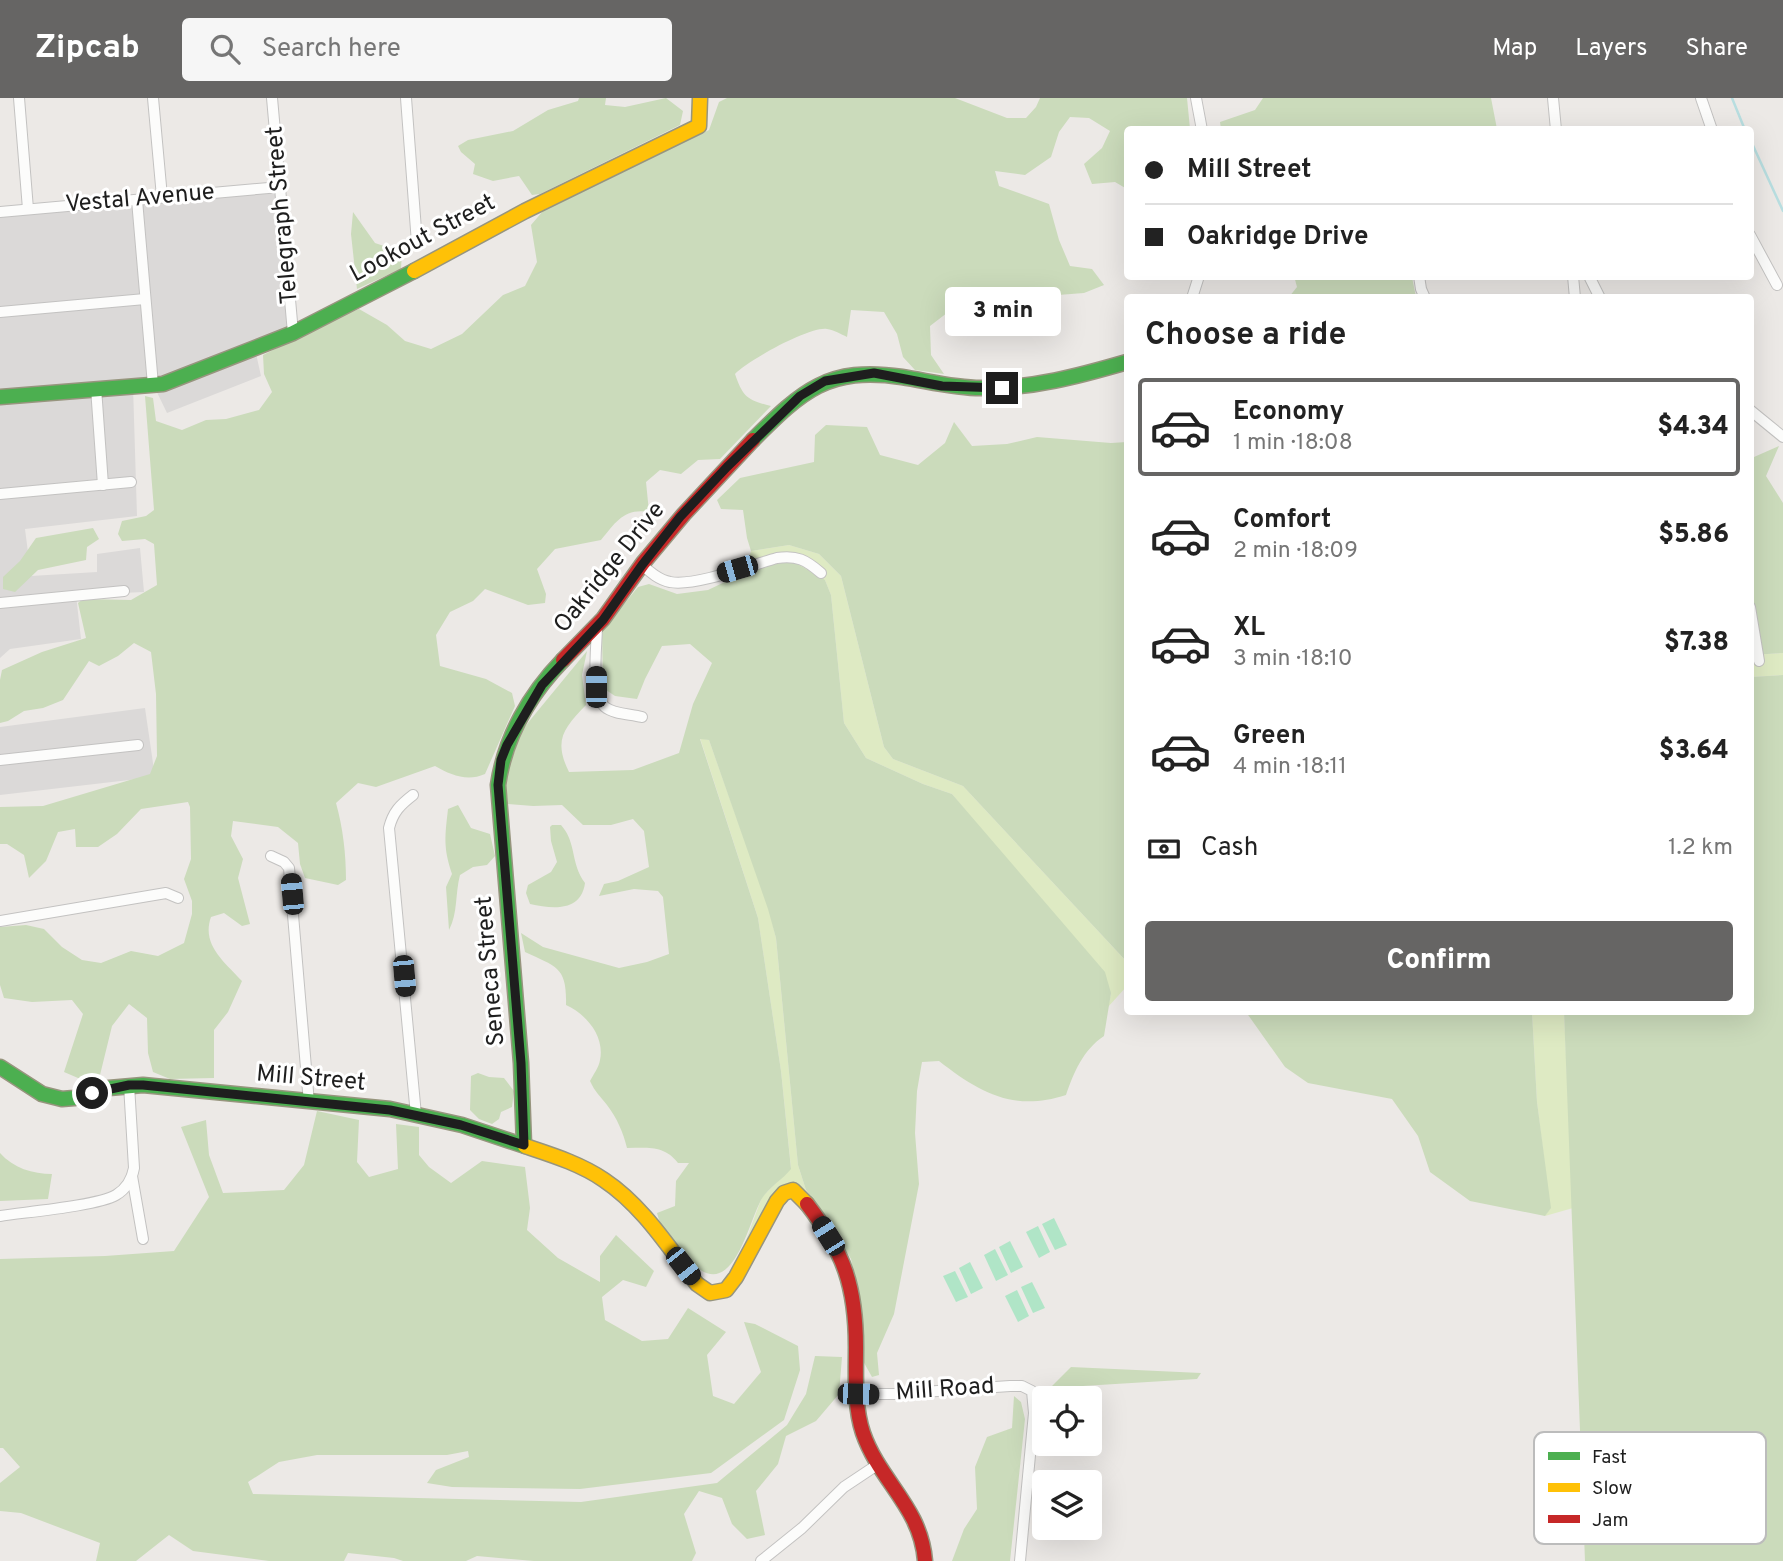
<!DOCTYPE html>
<html lang="en">
<head>
<meta charset="utf-8">
<style>
	body { margin:0; font-family:Overpass,sans-serif; background:#f6f6f6; color:#222; height:100vh; display:flex; flex-direction:column; font-size:26px; white-space:nowrap }
	* { box-sizing:border-box; margin:0 }
	p { font-size:23px; color:#767676 }
	.icon { flex:none; width:38px; height:38px; fill:none; stroke:currentColor; stroke-width:2; stroke-linecap:round; stroke-linejoin:round }
	.map { position:relative; flex:1; overflow:hidden }
	.drawer { position:absolute; left:1124px; top:196px; width:630px; height:721px; display:flex; flex-direction:column; background:#fff; border-radius:7px; box-shadow:0 7px 28px #0002 }
	.drawer>* { flex:none }
	.top-card { position:absolute; left:1124px; top:28px; width:630px; height:154px; border-radius:7px; box-shadow:0 7px 28px #0002; display:grid; align-content:center; height:154px; padding:0 21px; background:#fff }
	.tools { position:absolute; left:1032px; top:1288px; display:grid; gap:14px }
	.tools a { display:grid; place-items:center; width:70px; height:70px; border-radius:7px; background:#fff; box-shadow:0 7px 28px #0002; font-size:35px }
	.end { position:absolute; width:32px; height:32px; margin:-16px; border:9px solid #1e1e1e; background:#fff; box-shadow:0 0 0 4px #fff }
	.from { border-radius:50% }
	.bubble { position:absolute; height:49px; border-radius:7px; background:#fff; box-shadow:0 7px 28px #0002; font-size:23px; font-weight:800; line-height:49px; text-align:center }
	.car { position:absolute; width:21px; height:42px; margin:-21px -10px; border-radius:9px; box-shadow:0 0 5px 2px #0007; background:linear-gradient(#222 24%,#8ab4d8 0 40%,#222 0 76%,#8ab4d8 0 86%,#222 0) }
	.top-card b { display:flex; align-items:center; gap:24px; height:66px; font-size:26px }
	.top-card b+b { border-top:2px solid #e0e0e0 }
	.top-card i { width:18px; height:18px; background:#222 }
	ul { padding:0; list-style:none }
	li { display:flex; align-items:center; gap:21px; height:98px; margin:0 14px 10px; padding:0 7px; border:4px solid transparent; border-radius:7px }
	li div { flex:1 }
	li b { display:block; font-size:26px }
	li em { font-style:normal; font-weight:800 }
	li.current { border-color:#666564 }
	li>.icon { width:63px; height:63px; stroke-width:1.5 }
	h2 { padding:0 21px; font-size:32px; line-height:84px }
	.pay { display:flex; align-items:center; gap:18px; height:77px; padding:0 21px; font-size:26px }
	.pay p { margin-inline-start:auto }
	.action { display:flex; gap:14px; margin-top:auto; padding:14px 21px }
	.action a { flex:1; height:80px; border-radius:7px; background:#666564; color:#fff; font-size:28px; font-weight:800; line-height:80px; text-align:center }
	header { display:flex; align-items:center; gap:42px; box-sizing:border-box; height:98px; padding:0 35px; background:#666564; color:#fff }
	header strong { font-size:33px }
	nav { display:flex; gap:38px; margin-inline-start:auto; font-size:24px }
	.search { width:490px; height:63px; background:#f6f6f6; display:flex; align-items:center; gap:18px; box-sizing:border-box; padding:0 24px; border-radius:7px; color:#767676; font-size:26px }
	.map>svg:first-child { display:block }
	.residential { fill:#dbd9d8 }
	.grass { fill:#deeac3 }
	.forest { fill:#cbdbbb }
	.pitch { fill:#b0e5c7 }
	.lines { fill:none; stroke-linecap:round; stroke-linejoin:round }
	.stream { stroke:#b8dee0; stroke-width:2.5 }
	.street-casing { stroke:#c3c2c1; stroke-width:12 }
	.fast-casing { stroke:#97957e; stroke-width:17 }
	.slow-casing { stroke:#97957e; stroke-width:17 }
	.jam-casing { stroke:#97957e; stroke-width:17 }
	.street { stroke:#fcfcfb; stroke-width:10 }
	.fast { stroke:#4caf50; stroke-width:14 }
	.slow { stroke:#ffc107; stroke-width:14 }
	.jam { stroke:#c62828; stroke-width:14 }
	.route { stroke:#1e1e1e; stroke-width:9 }
	.labels { text-anchor:middle; dominant-baseline:central; stroke-width:6; stroke-linejoin:round; paint-order:stroke }
	.street-label { font-size:24px; fill:#1e1e1e; stroke:#fff }
	.key { fill:#fff; stroke:#bcbcbc; stroke-width:2 }
	.key-label { font-size:19px; fill:#1e1e1e }
</style>
</head>
<body>
<header>
<strong>Zipcab</strong>
<div class="search"><svg class="icon" aria-label="search" viewBox="0 0 24 24"><circle cx="10" cy="10" r="6"/><path d="M15 15l6 6"/></svg>Search here</div>
<nav><a>Map</a><a>Layers</a><a>Share</a></nav>
</header>
<div class="map">
<svg width="1783" height="1463" viewBox="0 0 1783 1463">
	<rect width="100%" height="100%" fill="#ece9e6"/>
	<g class="residential">
		<path d="M280 89 293 235 255 251 261 278 167 315 152 284 133 288 137 418 25 431 31 478 97 474V456L140 450 144 494 76 497 81 541 10 551 0 560V113Z"/>
		<path d="M145 610 155 679 0 697V629Z"/>
	</g>
	<g class="grass">
		<path d="M789 447 819 456 841 478 884 649 893 661 963 688 1127 864V888L1108 909 1111 895 952 696 923 686 866 660 844 625 831 497 825 482 745 474 751 453Z"/>
		<path d="M1783 555V577L1750 579V557Z"/>
		<path d="M700 640 709 642 769 811 776 840 798 1067 806 1092 795 1087C768 1097 758 1121 745 1145L762 1099 791 1070 781 973 758 820Z"/>
		<path d="M1532 914H1564L1573 1110 1545 1118 1550 1110 1537 1004Z"/>
	</g>
	<g class="forest">
		<path d="M579 0H606L605 7 625 9 666 0 683 13 680 27 540 96 532 97 519 78 493 83 473 76 475 66 461 54 458 48 468 42 513 33 548 12 578 3Z"/>
		<path d="M727 0H955L1007 20H1026L1036 9 1040 0H1187L1190 31 1127 32V91L1115 84 1092 86 1084 66 1102 50 1110 33 1089 20 1070 19 1059 34 1051 59 1025 77 995 73 999 88 1049 106 1059 142 1070 168 1092 171 1104 187 1084 195 1058 197 1055 214 1044 226 1022 220 1012 223 987 222 956 208 930 228 931 257 944 276 915 272 903 259 897 236 884 214 851 212 847 239C841 236 834 232 827 231 810 228 747 263 735 276 743 299 747 302 771 308L720 361 698 362 681 376 660 372 646 384 649 414C624 410 616 424 601 442L555 451 537 471 546 496 545 505 528 507 485 491 473 503 450 514 436 537 440 568 486 581 512 595 515 608 485 676C467 684 451 677 435 668L376 689 358 685 336 705C343 730 346 756 346 782L338 787 305 780 300 766 298 745 278 729 233 723 231 738 243 761 238 780 250 826 242 828 224 815 211 819C201 847 225 864 242 883L228 914 214 932V980L170 981 153 974 148 955 147 920 129 906 112 928 100 977 85 983 64 974 83 916 72 902 32 904 4 900 0 887V829L26 827 44 831 62 849 82 862 101 865 131 853 158 858 184 845 192 816V803L184 781 191 761 190 709 188 704 141 711 117 736 98 749H76L75 731 58 734 46 763 29 780 24 757 7 746H0V709L43 708 150 676 157 658 156 596 151 554 134 545 118 558 99 568 89 563 63 602 43 610 24 613 8 623 0 625V582L2 572 42 554 86 540 78 505 83 501 131 502 157 487 154 446 145 441 122 443 118 436 122 423 146 418 154 412 145 298 153 300 156 323 182 332 206 322 226 321 259 312 272 294 264 276 263 257 341 218 359 211 387 227 405 243 431 251 462 236 503 197 525 188 537 164 531 127 543 113 709 32 719 4Z"/>
		<path d="M1263 0H1491L1497 31H1221L1220 24 1255 12Z"/>
		<path d="M353 114 375 145 402 154 401 171 357 191 351 136Z"/>
		<path d="M1294 178 1412 179 1416 199H1289L1297 189Z"/>
		<path d="M954 324 972 348 1007 346 1037 339 1111 345 1127 344V864L963 688 893 661 884 649 841 478 819 456 789 447 751 453 747 440 743 412 721 411 717 402 740 380 814 364 815 337 826 327 867 329 880 357 918 367 945 345Z"/>
		<path d="M1779 348 1766 378 1783 405V555L1750 557V357L1754 359Z"/>
		<path d="M93 430 99 441 87 449 86 462 38 472 15 494 3 491V479L20 463 36 440Z"/>
		<path d="M792 463 825 482 831 497 844 625 866 660 923 686 952 696 1105 874 1111 895 1104 938C1083 952 1074 974 1066 997 1014 1014 980 995 939 963L922 964 917 993 915 1035 919 1086 894 1216 877 1255 879 1277 872 1279 863 1263 860 1209 851 1161 821 1111 806 1092 798 1067 776 840 768 811 709 642 700 641 758 820 781 973 791 1071C783 1081 767 1091 761 1102 746 1131 731 1210 687 1160 675 1146 661 1134 657 1115L675 1108 676 1083 689 1065H678C664 1047 648 1050 627 1050 623 1034 617 1020 607 1007 600 998 595 994 590 983 593 977 599 969 600 962 605 938 586 916 566 907 567 869 557 869 525 854L521 835 543 849 619 870 647 864 669 856 663 799 658 793 634 791 599 798 604 786 618 783 649 769 644 733 633 721 611 727H583L562 707 533 708 508 706 505 681 522 632 587 553 582 577 586 607C564 630 553 642 569 674L633 672 679 655 693 606 712 565 690 546 662 548 645 581 637 601 615 598 603 590 602 533 638 489 649 486 677 496 708 492 754 470Z"/>
		<path d="M1783 577V1463H1585L1564 914H1750V579Z"/>
		<path d="M458 707 471 730 490 736 495 758 487 767 473 769 460 777C455 796 458 815 449 832L446 789 452 776C443 749 445 738 448 711Z"/>
		<path d="M552 727H561C577 745 570 765 585 785 581 814 553 811 530 806L526 795 528 787 551 774 557 764 551 743 550 729Z"/>
		<path d="M1246 914H1532L1537 1004 1551 1110 1545 1118 1470 1103 1430 1074 1418 1038 1392 1001 1308 985 1285 969Z"/>
		<path d="M478 975 489 979 504 980 514 993 512 1009 501 1014 499 1021 492 1026 479 1021 470 1012 471 978Z"/>
		<path d="M317 1013 359 1022 357 1064 369 1079 398 1071 396 1026 419 1029V1057L429 1069 451 1085 482 1063 525 1069 530 1110 527 1132 558 1160 600 1184V1158L616 1137 654 1173 646 1189 623 1182 602 1199 605 1222 642 1243 668 1241 688 1210 726 1234 707 1257 713 1298 734 1306 761 1274 744 1224 755 1226 798 1248 800 1272 784 1322 711 1375 580 1391 452 1389 427 1385 436 1372 469 1359 468 1353 447 1357H317L279 1364 248 1384 253 1396 581 1404 717 1385 787 1327 806 1296 815 1258 842 1259 839 1296 816 1323 786 1338 778 1366 756 1393 765 1437 747 1441 732 1426 722 1400 699 1393 684 1416 696 1455 692 1463H534L477 1458 466 1463H403L394 1460 348 1455 344 1463H269L193 1453 169 1437 136 1463H96L100 1445 21 1415 0 1413V1385L20 1369 3 1350H0V1161L105 1158 174 1153 209 1099 181 1029 206 1022 209 1057 223 1095 284 1092 304 1067Z"/>
		<path d="M0 1055C13 1070 33 1076 52 1076L48 1101 0 1103Z"/>
		<path d="M1071 1269 1201 1275 1197 1281 1050 1290Z"/>
		<path d="M1014 1298 1021 1304 1025 1321 1010 1463H952L964 1431 977 1411 975 1369 987 1339 1012 1330Z"/>
	</g>
	<g class="pitch">
		<path d="M1054 1120 1067 1147 1055 1152 1042 1126Z"/>
		<path d="M1038 1128 1050 1154 1039 1160 1026 1134Z"/>
		<path d="M1010 1143 1023 1169 1011 1175 999 1149Z"/>
		<path d="M995 1151 1008 1177 996 1183 984 1157Z"/>
		<path d="M970 1164 983 1190 971 1196 959 1170Z"/>
		<path d="M955 1173 968 1199 956 1204 943 1178Z"/>
		<path d="M1032 1184 1045 1210 1033 1215 1021 1189Z"/>
		<path d="M1017 1192 1029 1218 1018 1224 1005 1198Z"/>
	</g>
	<g class="lines">
		<g class="stream">
			<path d="M1732 0 1745 32"/>
			<path d="M1750 41 1783 113"/>
		</g>
		<g class="street-casing">
			<g id="street">
				<path d="M19 0 28 111"/>
				<path d="M153 0 162 99"/>
				<path d="M272 0 293 235"/>
				<path d="M406 0 417 145"/>
				<path d="M1196 0 1202 32"/>
				<path d="M1553 0 1556 32"/>
				<path d="M1701 0 1712 32"/>
				<path d="M137 102 153 287"/>
				<path d="M0 114 280 89"/>
				<path d="M1750 137 1777 187"/>
				<path d="M1419 178 1421 191 1425 200"/>
				<path d="M1573 178 1575 200"/>
				<path d="M1589 178 1600 200"/>
				<path d="M1192 200 1199 178"/>
				<path d="M0 214 145 201"/>
				<path d="M96 290 103 387"/>
				<path d="M1750 312 1783 339"/>
				<path d="M0 396 131 384"/>
				<path d="M642 467C650 474 659 482 670 484 694 489 752 467 777 460 797 457 806 462 821 475"/>
				<path d="M0 505 124 493"/>
				<path d="M1750 509 1759 563"/>
				<path d="M597 528C597 547 590 596 605 609 613 616 631 616 642 619"/>
				<path d="M0 662 138 647"/>
				<path d="M413 697C400 707 393 714 389 730L416 1017"/>
				<path d="M271 758 284 764 289 770 309 1005"/>
				<path d="M0 823 166 795 178 800"/>
				<path d="M132 1078 143 1141"/>
				<path d="M0 1118C25 1114 97 1108 116 1097 126 1091 132 1081 134 1070L129 987"/>
				<path d="M858 1296H894L1010 1288H1022L1032 1293 1034 1315 1020 1463"/>
				<path d="M761 1463 802 1430 844 1389 877 1367"/>
			</g>
		</g>
		<g class="fast-casing">
			<g id="fast">
				<path d="M0 299 163 286 293 235 414 173"/>
				<path d="M753 342C802 293 828 268 902 279 928 283 954 290 981 290 1031 291 1079 278 1127 264"/>
				<path d="M0 969 42 996 62 1001 74 1000 109 990 143 987 390 1011 462 1027 525 1048"/>
				<path d="M524 1047 521 965 498 687C505 639 530 596 563 562"/>
			</g>
		</g>
		<g class="slow-casing">
			<g id="slow">
				<path d="M414 173 525 113 699 28 700 0"/>
				<path d="M525 1048C552 1057 581 1066 604 1082 643 1108 669 1150 697 1186L710 1195 726 1192 736 1179 777 1103 784 1095 793 1092 807 1106"/>
			</g>
		</g>
		<g class="jam-casing">
			<g id="jam">
				<path d="M563 562 603 521 643 465 684 416 753 342"/>
				<path d="M807 1106C844 1154 856 1189 856 1249 856 1277 854 1308 863 1335 880 1384 921 1409 925 1463"/>
			</g>
		</g>
		<use href="#street" class="street"/>
		<use href="#fast" class="fast"/>
		<use href="#slow" class="slow"/>
		<use href="#jam" class="jam"/>
	</g>
	<g class="lines">
		<path class="route" d="M92 995 129 987H143L390 1012 461 1027 524 1047 521 965 498 687 501 662 507 647 542 587 603 522 642 467 680 419 727 369 800 298 825 283 874 275 942 288 1002 290"/>
	</g>
	<g class="labels">
		<g class="street-label">
			<text transform="translate(140 101) rotate(-5)">Vestal Avenue</text>
			<text transform="translate(283 117) rotate(-95)">Telegraph Street</text>
			<text transform="translate(423 141) rotate(-28)">Lookout Street</text>
			<text transform="translate(610 470) rotate(-51)">Oakridge Drive</text>
			<text transform="translate(491 873) rotate(-95)">Seneca Street</text>
			<text transform="translate(311 981) rotate(5)">Mill Street</text>
			<text transform="translate(945 1292) rotate(-4)">Mill Road</text>
		</g>
	</g>
	<rect x="1534" y="1334" width="232" height="112" rx="10" class="key"/>
	<rect x="1548" y="1354" width="32" height="8" fill="#4caf50"/>
	<rect x="1548" y="1385" width="32" height="9" fill="#ffc107"/>
	<rect x="1548" y="1417" width="32" height="8" fill="#c62828"/>
	<g class="key-label">
		<text x="1592" y="1365">Fast</text>
		<text x="1592" y="1396">Slow</text>
		<text x="1592" y="1428">Jam</text>
	</g>
</svg>
<div class="tools">
<a><svg class="icon" aria-label="locate" viewBox="0 0 24 24"><circle cx="12" cy="12" r="6"/><path d="M12 2v4M12 18v4M2 12h4M18 12h4"/></svg></a>
<a><svg class="icon" aria-label="layers" viewBox="0 0 24 24"><path d="M12 4l9 5-9 5-9-5zM3 14l9 5 9-5"/></svg></a>
</div>
<i class="end from" style="left:92px;top:995px"></i>
<i class="end" style="left:1002px;top:290px"></i>
<div class="bubble" style="left:945px;top:189px;width:116px">3 min</div>
<i class="car" style="left:737px;top:471px;rotate:254deg"></i>
<i class="car" style="left:596px;top:589px;rotate:0deg"></i>
<i class="car" style="left:292px;top:796px;rotate:355deg"></i>
<i class="car" style="left:404px;top:878px;rotate:175deg"></i>
<i class="car" style="left:828px;top:1138px;rotate:328deg"></i>
<i class="car" style="left:683px;top:1168px;rotate:142deg"></i>
<i class="car" style="left:858px;top:1296px;rotate:91deg"></i>
<div class="top-card">
<b><i class="from"></i>Mill Street</b>
<b><i></i>Oakridge Drive</b>
</div>
<section class="drawer">
<h2>Choose a ride</h2>
<ul>
<li class="current"><svg class="icon" aria-label="car" viewBox="0 0 24 24"><path d="M5 17H2v-5l4-1 3-4h7l3 4 3 1v5h-3M9 17h6M6 11h13"/><circle cx="7" cy="17" r="2"/><circle cx="17" cy="17" r="2"/></svg><div><b>Economy</b><p>1 min · 18:08</p></div><em>$4.34</em></li>
<li><svg class="icon" aria-label="car" viewBox="0 0 24 24"><path d="M5 17H2v-5l4-1 3-4h7l3 4 3 1v5h-3M9 17h6M6 11h13"/><circle cx="7" cy="17" r="2"/><circle cx="17" cy="17" r="2"/></svg><div><b>Comfort</b><p>2 min · 18:09</p></div><em>$5.86</em></li>
<li><svg class="icon" aria-label="car" viewBox="0 0 24 24"><path d="M5 17H2v-5l4-1 3-4h7l3 4 3 1v5h-3M9 17h6M6 11h13"/><circle cx="7" cy="17" r="2"/><circle cx="17" cy="17" r="2"/></svg><div><b>XL</b><p>3 min · 18:10</p></div><em>$7.38</em></li>
<li><svg class="icon" aria-label="car" viewBox="0 0 24 24"><path d="M5 17H2v-5l4-1 3-4h7l3 4 3 1v5h-3M9 17h6M6 11h13"/><circle cx="7" cy="17" r="2"/><circle cx="17" cy="17" r="2"/></svg><div><b>Green</b><p>4 min · 18:11</p></div><em>$3.64</em></li>
</ul>
<div class="pay"><svg class="icon" aria-label="cash" viewBox="0 0 24 24"><path d="M3 7h18v10H3z"/><circle cx="12" cy="12" r="2"/></svg>Cash<p>1.2 km</p></div>
<div class="action"><a>Confirm</a></div>
</section>
</div>
</body>
</html>
